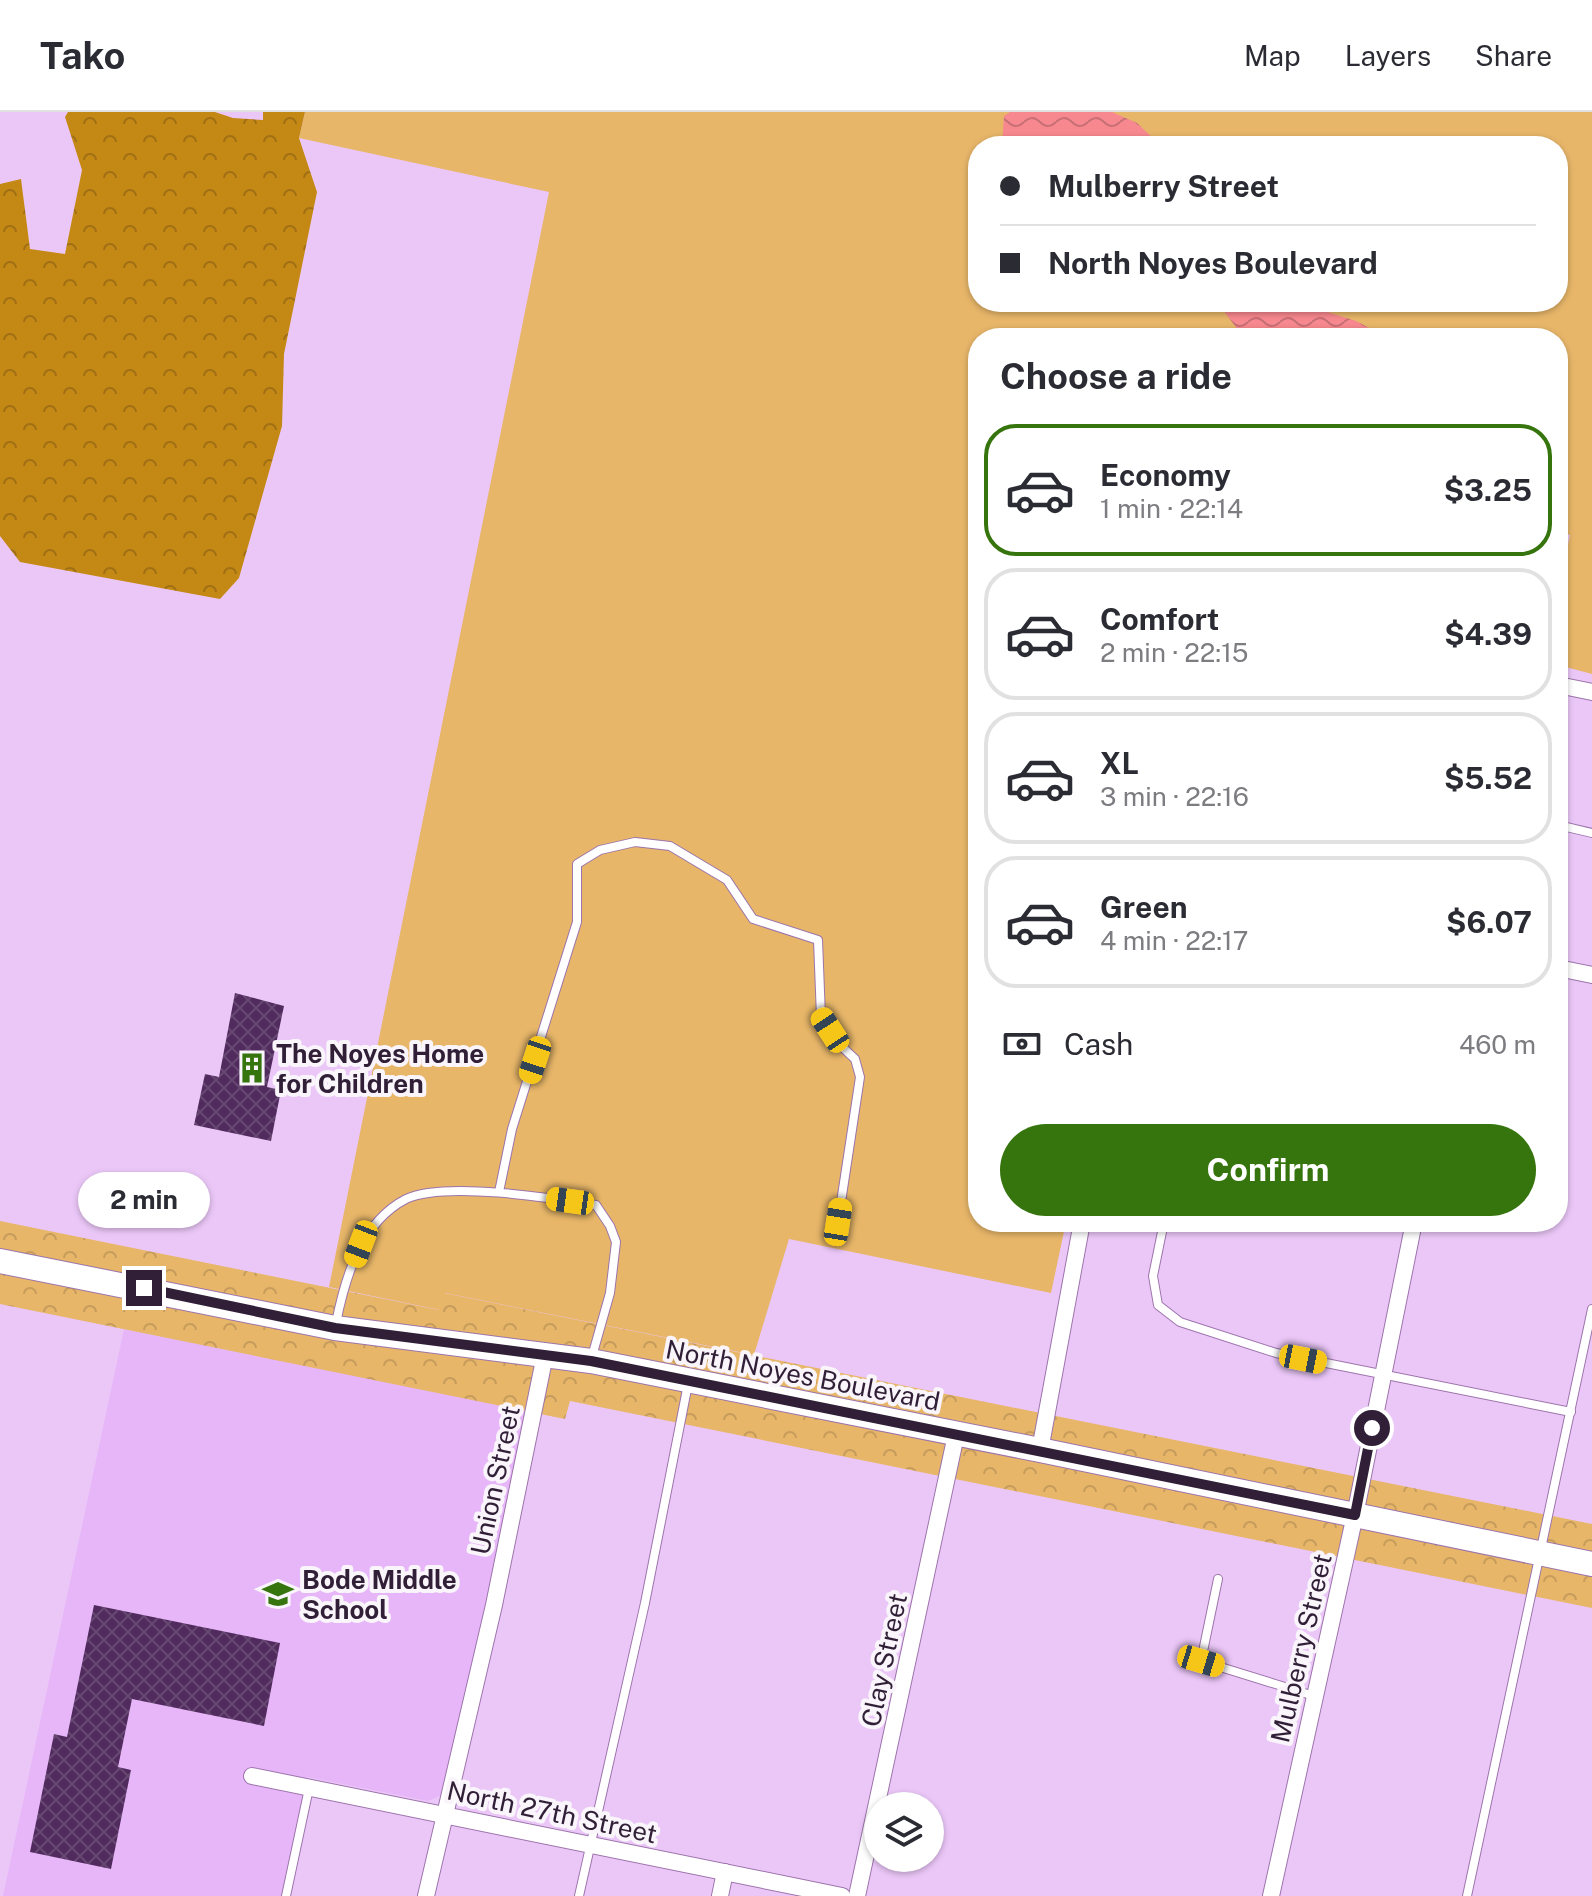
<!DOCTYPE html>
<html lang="en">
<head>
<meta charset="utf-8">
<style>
	body { margin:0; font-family:"Public Sans",sans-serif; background:#f7f7f7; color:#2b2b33; height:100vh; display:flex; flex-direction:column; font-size:30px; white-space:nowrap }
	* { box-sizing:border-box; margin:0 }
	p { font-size:26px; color:#7c7c81 }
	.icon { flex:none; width:44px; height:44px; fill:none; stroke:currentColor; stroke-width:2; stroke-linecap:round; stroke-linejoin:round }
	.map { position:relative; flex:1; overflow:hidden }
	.panel { position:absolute; left:968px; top:216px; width:600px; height:904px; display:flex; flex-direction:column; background:#fff; border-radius:32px; box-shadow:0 2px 6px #0004 }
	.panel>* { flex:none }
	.top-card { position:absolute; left:968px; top:24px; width:600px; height:176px; border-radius:32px; box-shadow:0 2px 6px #0004; display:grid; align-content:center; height:176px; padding:0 32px; background:#fff }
	.controls { position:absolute; left:864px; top:1680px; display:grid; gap:16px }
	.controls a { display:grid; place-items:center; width:80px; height:80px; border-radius:50%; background:#fff; box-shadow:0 2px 6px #0004; font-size:40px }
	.end { position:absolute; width:36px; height:36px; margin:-18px; border:10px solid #301f36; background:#fff; box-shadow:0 0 0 4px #fff }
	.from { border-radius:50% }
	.bubble { position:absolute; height:56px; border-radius:28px; background:#fff; box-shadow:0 2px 6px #0004; font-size:26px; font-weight:700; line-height:56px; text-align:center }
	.car { position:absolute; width:24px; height:48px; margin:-24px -12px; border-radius:10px; box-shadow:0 0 6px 2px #0007; background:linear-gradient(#f5c518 24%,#345 0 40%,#f5c518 0 76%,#345 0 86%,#f5c518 0) }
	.top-card b { display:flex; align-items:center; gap:28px; height:76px; font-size:30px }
	.top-card b+b { border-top:2px solid #e1e1e2 }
	.top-card i { width:20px; height:20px; background:#2b2b33 }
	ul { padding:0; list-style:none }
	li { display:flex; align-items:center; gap:24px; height:132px; margin:0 16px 12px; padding:0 16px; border:4px solid #e1e1e2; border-radius:32px }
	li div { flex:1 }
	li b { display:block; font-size:30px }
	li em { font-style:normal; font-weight:700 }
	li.active { border-color:#36750e }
	li>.icon { width:72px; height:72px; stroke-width:1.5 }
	h2 { padding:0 32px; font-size:36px; line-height:96px }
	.pay { display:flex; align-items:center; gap:20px; height:88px; padding:0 32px; font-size:30px }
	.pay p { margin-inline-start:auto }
	.primary-button { display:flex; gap:16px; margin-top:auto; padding:16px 32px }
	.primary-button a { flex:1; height:92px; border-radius:48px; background:#36750e; color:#fff; font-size:32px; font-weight:700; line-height:92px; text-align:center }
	header { display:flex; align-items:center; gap:48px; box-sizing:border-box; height:112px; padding:0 40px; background:#fff; border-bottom:2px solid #e1e1e2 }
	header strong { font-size:38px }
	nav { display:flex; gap:44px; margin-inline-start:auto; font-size:28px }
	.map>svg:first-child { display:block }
	.built { fill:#e7b6f9 }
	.grass { fill:#e7b669; fill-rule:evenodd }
	.forest { fill:url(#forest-crowns) }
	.park { fill:url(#park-crowns) }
	.water { fill:url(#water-waves) }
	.building { fill:url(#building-cross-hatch) }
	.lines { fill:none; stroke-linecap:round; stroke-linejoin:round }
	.lane-casing { stroke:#9d74ac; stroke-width:10 }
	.street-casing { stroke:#9d74ac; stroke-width:18 }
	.secondary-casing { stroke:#9d74ac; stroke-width:26 }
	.lane { stroke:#fff; stroke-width:8 }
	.street { stroke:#fff; stroke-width:16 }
	.secondary { stroke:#fff; stroke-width:24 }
	.route { stroke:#301f36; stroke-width:10 }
	.labels { text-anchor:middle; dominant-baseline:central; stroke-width:8; stroke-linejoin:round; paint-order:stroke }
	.poi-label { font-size:26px; font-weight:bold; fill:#301f36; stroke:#f9f5fb; text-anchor:start }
	.street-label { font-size:26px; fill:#301f36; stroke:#f9f5fb }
</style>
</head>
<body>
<header>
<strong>Tako</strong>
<nav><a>Map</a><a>Layers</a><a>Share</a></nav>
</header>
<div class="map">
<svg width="1592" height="1784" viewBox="0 0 1592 1784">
	<defs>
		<pattern id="forest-crowns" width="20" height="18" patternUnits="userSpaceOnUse" patternTransform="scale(2)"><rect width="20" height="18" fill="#c48915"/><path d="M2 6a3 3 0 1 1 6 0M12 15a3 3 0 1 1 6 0" fill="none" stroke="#a06f14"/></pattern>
		<pattern id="park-crowns" width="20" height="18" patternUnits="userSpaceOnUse" patternTransform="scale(2)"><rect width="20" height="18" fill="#e7b669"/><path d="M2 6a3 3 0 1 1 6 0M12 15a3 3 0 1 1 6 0" fill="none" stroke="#c69c5c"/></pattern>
		<pattern id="water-waves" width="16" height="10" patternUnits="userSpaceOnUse" patternTransform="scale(2)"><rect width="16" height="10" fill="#f8888f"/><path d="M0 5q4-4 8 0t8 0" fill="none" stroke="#c96f76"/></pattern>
		<pattern id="building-cross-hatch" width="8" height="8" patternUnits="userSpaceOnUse" patternTransform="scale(2)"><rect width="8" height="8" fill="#512b5e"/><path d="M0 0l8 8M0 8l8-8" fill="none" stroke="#674872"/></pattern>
	</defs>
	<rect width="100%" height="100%" fill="#ebc7f8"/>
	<path class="built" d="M124 1217 529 1299 442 1683 428 1689 307 1665 282 1784H3Z"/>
	<path class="grass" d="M305 0H1592V562L1558 553V480L1570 423 1558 420V226H978V1110H1066L1051 1181 789 1127 754 1243 445 1181 440 1198 329 1175 549 80 299 26ZM978 34H1558V190H978Z"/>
	<path class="forest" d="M68 0H215L233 6 263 8V0H305L299 26 317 80 284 242 282 314 239 466 220 487 20 450 0 424V72L21 67 30 137 65 142 82 58 65 5Z"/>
	<path class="park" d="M0 1109 439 1198 444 1181 1592 1412V1496L570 1289 565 1307 0 1192Z"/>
	<g class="water">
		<path d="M1010 0H1112L1137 11 1161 34H1002L1004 4Z"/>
		<path d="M1217 190H1306L1315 196 1356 209 1388 226H1244Z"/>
	</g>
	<g class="building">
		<path d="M235 881 284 894 267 975 281 978 271 1029 194 1013 205 962 219 965Z"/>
		<path d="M94 1493 280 1531 264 1614 132 1587 118 1655 131 1658 111 1757 30 1740 54 1622 67 1625Z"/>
	</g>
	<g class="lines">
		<g class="lane-casing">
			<g id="lane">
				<path d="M1558 713 1592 721"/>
				<path d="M499 1080 512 1017 577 810V752L600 738 635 730 670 734 727 768 753 807 818 828 821 905 839 932 855 947 860 965 838 1110"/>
				<path d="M1164 1110 1153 1164 1158 1193 1180 1210 1276 1241 1571 1300"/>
				<path d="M336 1211C345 1166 361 1110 406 1087 444 1069 552 1086 596 1093L610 1114 616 1130 610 1181 591 1248"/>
				<path d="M1218 1467 1201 1549 1314 1584"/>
				<path d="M286 1784 308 1681 312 1676"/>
				<path d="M579 1784 645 1491 688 1272"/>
				<path d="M1467 1784 1592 1197"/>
			</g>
		</g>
		<g class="street-casing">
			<g id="street">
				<path d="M1558 573 1592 580"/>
				<path d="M1558 856 1592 863"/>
				<path d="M1040 1338 1082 1110"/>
				<path d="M252 1664 842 1784"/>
				<path d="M426 1784 494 1493 545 1243"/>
				<path d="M720 1784 725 1760"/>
				<path d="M857 1784 956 1323"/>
				<path d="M1271 1784 1355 1403 1414 1110"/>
			</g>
		</g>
		<g class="secondary-casing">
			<path id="secondary" d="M0 1149 335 1216 591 1249 1040 1338 1592 1452"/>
		</g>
		<use href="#lane" class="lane"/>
		<use href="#street" class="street"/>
		<use href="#secondary" class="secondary"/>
	</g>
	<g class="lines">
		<path class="route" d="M144 1176 335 1216 591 1249 1355 1403 1372 1316"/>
	</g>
	<defs>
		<g id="building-bare" transform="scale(2.4)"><path d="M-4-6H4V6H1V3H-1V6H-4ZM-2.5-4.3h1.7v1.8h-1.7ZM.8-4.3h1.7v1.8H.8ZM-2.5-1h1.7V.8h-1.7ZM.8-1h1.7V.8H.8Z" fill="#36750e" stroke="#f9f5fb" stroke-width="2.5" paint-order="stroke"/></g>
		<g id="school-bare" transform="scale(2.4)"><path d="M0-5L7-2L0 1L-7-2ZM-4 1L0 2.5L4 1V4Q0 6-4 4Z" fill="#36750e" stroke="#f9f5fb" stroke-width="2.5" paint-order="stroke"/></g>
	</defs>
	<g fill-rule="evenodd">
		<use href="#building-bare" x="252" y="956"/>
		<use href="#school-bare" x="278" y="1482"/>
	</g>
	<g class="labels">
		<g class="poi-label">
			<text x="276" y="941">The Noyes Home<tspan x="276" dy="30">for Children</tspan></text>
			<text x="302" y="1467">Bode Middle<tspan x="302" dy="30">School</tspan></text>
		</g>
		<g class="street-label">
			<text transform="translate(803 1263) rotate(11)">North Noyes Boulevard</text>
			<text transform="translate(495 1368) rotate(-78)">Union Street</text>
			<text transform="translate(1301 1536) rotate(-77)">Mulberry Street</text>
			<text transform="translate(884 1548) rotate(-78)">Clay Street</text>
			<text transform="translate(552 1700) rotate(12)">North 27th Street</text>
		</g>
	</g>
</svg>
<div class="controls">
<a><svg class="icon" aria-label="layers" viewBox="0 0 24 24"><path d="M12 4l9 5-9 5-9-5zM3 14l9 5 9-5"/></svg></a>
</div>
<i class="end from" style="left:1372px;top:1316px"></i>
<i class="end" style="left:144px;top:1176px"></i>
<div class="bubble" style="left:78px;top:1060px;width:132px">2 min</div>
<i class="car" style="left:830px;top:918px;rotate:327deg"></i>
<i class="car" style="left:535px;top:948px;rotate:198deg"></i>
<i class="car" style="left:570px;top:1089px;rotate:278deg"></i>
<i class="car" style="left:838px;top:1110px;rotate:9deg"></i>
<i class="car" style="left:361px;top:1132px;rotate:201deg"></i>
<i class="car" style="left:1303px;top:1247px;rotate:101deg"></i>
<i class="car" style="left:1201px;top:1549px;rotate:107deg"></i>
<div class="top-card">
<b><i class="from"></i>Mulberry Street</b>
<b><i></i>North Noyes Boulevard</b>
</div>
<section class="panel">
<h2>Choose a ride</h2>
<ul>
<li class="active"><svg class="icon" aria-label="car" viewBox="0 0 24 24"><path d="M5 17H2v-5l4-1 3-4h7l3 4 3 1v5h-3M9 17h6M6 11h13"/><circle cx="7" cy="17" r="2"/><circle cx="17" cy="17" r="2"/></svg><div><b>Economy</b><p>1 min · 22:14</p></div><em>$3.25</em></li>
<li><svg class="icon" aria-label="car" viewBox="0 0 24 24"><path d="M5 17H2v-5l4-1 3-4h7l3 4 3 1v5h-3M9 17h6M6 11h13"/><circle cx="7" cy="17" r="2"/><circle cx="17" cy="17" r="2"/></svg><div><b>Comfort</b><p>2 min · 22:15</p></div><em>$4.39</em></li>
<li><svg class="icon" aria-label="car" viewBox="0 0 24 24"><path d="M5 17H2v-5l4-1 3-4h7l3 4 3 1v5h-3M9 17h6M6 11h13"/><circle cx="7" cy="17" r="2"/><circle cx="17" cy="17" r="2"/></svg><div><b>XL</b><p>3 min · 22:16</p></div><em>$5.52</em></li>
<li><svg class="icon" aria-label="car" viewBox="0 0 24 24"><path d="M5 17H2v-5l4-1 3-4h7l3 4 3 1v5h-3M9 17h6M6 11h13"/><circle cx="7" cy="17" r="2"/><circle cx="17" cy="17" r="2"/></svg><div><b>Green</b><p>4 min · 22:17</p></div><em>$6.07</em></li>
</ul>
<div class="pay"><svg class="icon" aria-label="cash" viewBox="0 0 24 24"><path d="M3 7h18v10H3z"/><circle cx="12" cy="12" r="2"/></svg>Cash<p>460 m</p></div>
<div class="primary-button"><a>Confirm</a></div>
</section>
</div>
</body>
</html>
